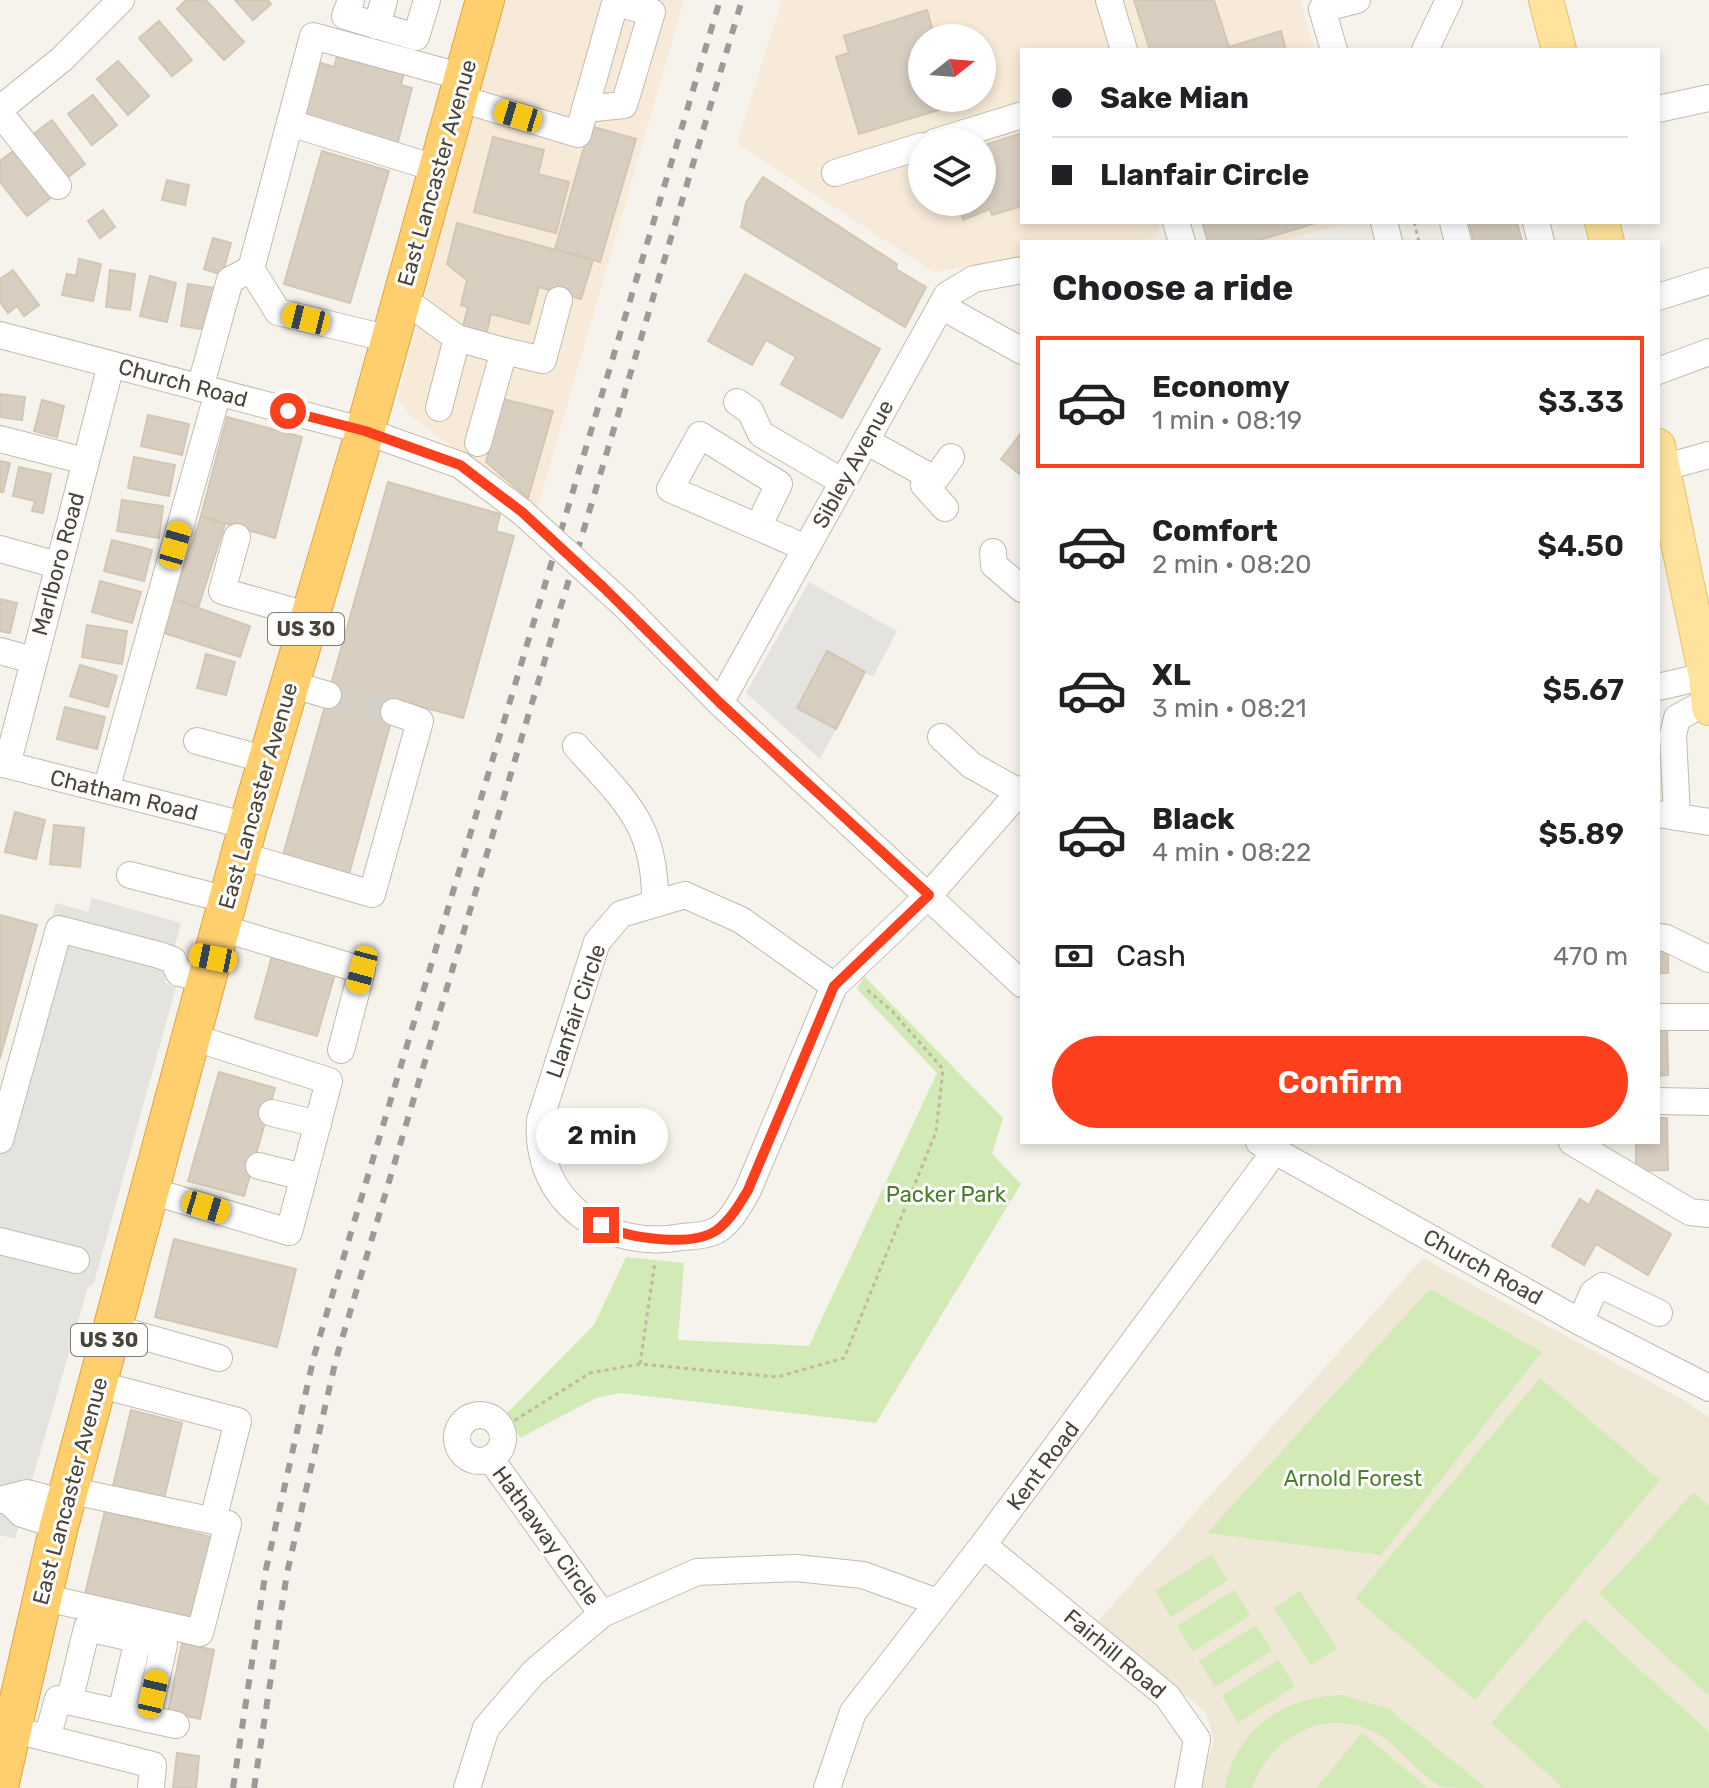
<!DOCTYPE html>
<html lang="en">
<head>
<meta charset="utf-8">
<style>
	body { margin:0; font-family:Rubik,sans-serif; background:#f6f6f6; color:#202124; height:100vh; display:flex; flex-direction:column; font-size:30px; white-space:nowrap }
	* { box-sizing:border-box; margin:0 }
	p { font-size:26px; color:#757577 }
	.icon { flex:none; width:44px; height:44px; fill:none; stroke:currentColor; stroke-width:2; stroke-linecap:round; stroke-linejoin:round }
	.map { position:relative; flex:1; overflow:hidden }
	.side { position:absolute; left:1020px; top:240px; width:640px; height:904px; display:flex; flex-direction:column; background:#fff; border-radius:0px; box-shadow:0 4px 12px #0003 }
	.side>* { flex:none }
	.banner { position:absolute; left:1020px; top:48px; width:640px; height:176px; border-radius:0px; box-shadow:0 4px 12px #0003; display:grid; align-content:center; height:176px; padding:0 32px; background:#fff }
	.needle { width:52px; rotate:73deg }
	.fabs { position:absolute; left:908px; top:24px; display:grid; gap:16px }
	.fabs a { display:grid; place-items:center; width:88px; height:88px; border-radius:50%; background:#fff; box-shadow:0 4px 12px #0003; font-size:40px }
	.end { position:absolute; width:36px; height:36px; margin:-18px; border:10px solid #fc3f1d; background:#fff; box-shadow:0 0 0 4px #fff }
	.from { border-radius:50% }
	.bubble { position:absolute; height:56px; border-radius:28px; background:#fff; box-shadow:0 4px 12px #0003; font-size:26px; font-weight:600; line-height:56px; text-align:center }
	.car { position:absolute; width:24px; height:48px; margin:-24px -12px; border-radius:10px; box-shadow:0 0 6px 2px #0007; background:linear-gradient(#f5c518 24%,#345 0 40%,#f5c518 0 76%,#345 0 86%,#f5c518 0) }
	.banner b { display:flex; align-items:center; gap:28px; height:76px; font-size:30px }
	.banner b+b { border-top:2px solid #e0e0e0 }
	.banner i { width:20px; height:20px; background:#202124 }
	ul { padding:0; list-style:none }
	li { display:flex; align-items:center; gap:24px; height:132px; margin:0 16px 12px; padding:0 16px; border:4px solid transparent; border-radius:0px }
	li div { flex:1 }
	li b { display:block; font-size:30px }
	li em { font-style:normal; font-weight:600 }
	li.current { border-color:#fc3f1d }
	li>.icon { width:72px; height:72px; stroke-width:1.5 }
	h2 { padding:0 32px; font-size:36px; line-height:96px }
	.pay { display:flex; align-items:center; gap:20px; height:88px; padding:0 32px; font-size:30px }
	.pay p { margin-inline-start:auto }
	.action { display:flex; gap:16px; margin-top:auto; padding:16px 32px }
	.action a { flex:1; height:92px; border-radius:48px; background:#fc3f1d; color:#fff; font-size:32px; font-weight:600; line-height:92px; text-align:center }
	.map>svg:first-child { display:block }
	.commercial { fill:#f7ead8; fill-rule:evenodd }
	.education { fill:#efe8d6 }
	.green { fill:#d2eab5 }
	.parking { fill:#e5e3e0 }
	.building { fill:#d8cfc1; stroke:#d3c7b4; stroke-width:2 }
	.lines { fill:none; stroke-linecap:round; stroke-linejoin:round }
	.minor-tunnel { stroke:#d4d0c8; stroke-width:26; stroke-dasharray:26 13; stroke-linecap:butt }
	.minor-casing { stroke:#c2bbae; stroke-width:28 }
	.major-casing { stroke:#e6c16a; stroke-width:36 }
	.highway-casing { stroke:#e0a43c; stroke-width:40 }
	.path { stroke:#c4b79f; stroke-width:3; stroke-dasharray:4 4; stroke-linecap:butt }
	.minor { stroke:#fff; stroke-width:26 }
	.major { stroke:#ffe39c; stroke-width:34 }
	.highway { stroke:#ffcf6e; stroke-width:38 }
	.rail { stroke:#9a9a9a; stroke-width:6; stroke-dasharray:10 10; stroke-linecap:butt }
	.minor-bridge-casing { stroke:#c2bbae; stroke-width:28; stroke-linecap:butt }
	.minor-bridge { stroke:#fff; stroke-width:26 }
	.route { stroke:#fc3f1d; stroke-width:10 }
	.labels { text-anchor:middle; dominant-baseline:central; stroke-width:6; stroke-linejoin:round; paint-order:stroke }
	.shield { fill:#fff; stroke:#817c74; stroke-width:2 }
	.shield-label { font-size:20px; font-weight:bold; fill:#4b4439 }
	.street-label { font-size:22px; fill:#4b4439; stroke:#fff }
	.park-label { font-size:22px; fill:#4a7f2a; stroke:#fff }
</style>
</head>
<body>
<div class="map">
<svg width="1709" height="1788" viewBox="0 0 1709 1788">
	<rect width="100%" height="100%" fill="#f6f3ec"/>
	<g class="commercial">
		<path d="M502 0H684L538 506 523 499 410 416 398 398Z"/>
		<path d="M782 0H1300L1314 50H1022V222H1162L1154 238 1127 242H1022V258L933 272 737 143ZM922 38H982V98H922ZM922 142H982V202H922Z"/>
		<path d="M1201 222H1353L1276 242H1207Z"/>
	</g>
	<path class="education" d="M1423 1258 1687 1402 1709 1418V1788H1200L1214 1740 1206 1713 1098 1621Z"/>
	<g class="green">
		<path d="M864 976 1003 1118 992 1154 1021 1184 876 1423 621 1393 596 1398 520 1438 507 1413 594 1325 626 1257 684 1263 678 1340 809 1346 937 1073 857 989Z"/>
		<path d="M1430 1289 1542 1352 1381 1555 1207 1533Z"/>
		<path d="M1540 1378 1660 1480 1475 1700 1355 1598Z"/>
		<path d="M1694 1492 1709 1506V1696L1599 1594Z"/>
		<path d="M1211 1555 1228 1580 1171 1617 1155 1591Z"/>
		<path d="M1234 1590 1250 1615 1193 1652 1177 1626Z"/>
		<path d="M1300 1591 1337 1648 1311 1665 1274 1608Z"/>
		<path d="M1584 1619 1709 1732V1788H1563L1491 1723Z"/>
		<path d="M1256 1625 1272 1651 1215 1687 1199 1661Z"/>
		<path d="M1278 1660 1295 1686 1238 1723 1222 1696Z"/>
		<path d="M1342 1695 1389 1709 1486 1788C1475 1788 1454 1788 1443 1787 1420 1777 1402 1749 1381 1736 1330 1703 1270 1736 1252 1788H1225C1235 1729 1286 1696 1342 1695Z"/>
		<path d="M1362 1733 1428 1788H1316Z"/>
	</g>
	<g class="parking">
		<path d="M809 582 897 631 873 677 826 652 797 708 836 729 820 759 746 693Z"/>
		<path d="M92 898 181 923 165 983 176 987 94 1283 88 1287 15 1539 0 1535V1105L56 903 88 912Z"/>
	</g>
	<g class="building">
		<path d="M186 0H206L244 42 224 60 177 9Z"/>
		<path d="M235 0H268L271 4 253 20Z"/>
		<path d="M1134 0H1214L1229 47 1281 31 1286 50H1150Z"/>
		<path d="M927 10 935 38H922V98H953L955 105 859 134 836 57 849 53 844 36Z"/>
		<path d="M159 21 192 60 172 76 139 38Z"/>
		<path d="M339 50 405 68 401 85 412 88 396 149 294 122 311 60 334 67Z"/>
		<path d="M118 61 149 96 128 115 97 79Z"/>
		<path d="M93 95 117 125 92 145 68 114Z"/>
		<path d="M52 120 85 164 64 180 31 136Z"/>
		<path d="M590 126 636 139 600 262 555 249Z"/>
		<path d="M1022 133V206L992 215 990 209 963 220 958 202H982V146Z"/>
		<path d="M493 137 544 150 538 174 569 182 556 233 474 212Z"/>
		<path d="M16 149 52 197 27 216 0 182V161Z"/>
		<path d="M322 151 389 171 350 303 284 284Z"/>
		<path d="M763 177 897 264 896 269 926 287 905 327 741 227 746 203Z"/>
		<path d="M167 180 189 185 185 205 162 200Z"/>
		<path d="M103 210 115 227 100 238 88 221Z"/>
		<path d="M1202 222H1319L1253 242H1208Z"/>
		<path d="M1469 222H1517L1522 242H1474Z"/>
		<path d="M457 223 593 260 581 299 539 287 529 324 491 314 485 339 461 333 468 307 461 305 467 280 447 264Z"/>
		<path d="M213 238 231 243 222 275 204 269Z"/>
		<path d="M79 259 101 264 93 301 62 295 67 274 76 276Z"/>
		<path d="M13 270 39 305 24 316 17 306 8 313 0 302V279Z"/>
		<path d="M110 270 135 274 130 310 106 307Z"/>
		<path d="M745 274 880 349 842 418 781 384 796 357 766 340 752 365 708 341Z"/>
		<path d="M150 276 176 283 167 322 140 316Z"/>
		<path d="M188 284 215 288 208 330 181 326Z"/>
		<path d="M0 394 25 397 22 420 0 417Z"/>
		<path d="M503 399 553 411 528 498 486 462Z"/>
		<path d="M42 400 64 406 57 437 34 431Z"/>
		<path d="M148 415 189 424 182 455 141 446Z"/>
		<path d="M227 417 302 437 275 538 201 516Z"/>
		<path d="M1022 432V476L1001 459Z"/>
		<path d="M134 457 175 465 169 496 128 488Z"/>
		<path d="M0 461 10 463 3 492H0Z"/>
		<path d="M19 467 51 474 43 513 32 511 35 501 13 496Z"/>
		<path d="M388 482 500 514 496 531 514 536 463 718 397 700 349 874 283 855Z"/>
		<path d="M122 500 163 506 159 538 117 531Z"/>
		<path d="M201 516 225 524 198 608 173 599Z"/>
		<path d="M112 540 152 550 144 581 104 571Z"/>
		<path d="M100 581 141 592 132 623 92 612Z"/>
		<path d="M0 599 17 603 10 633 0 631Z"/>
		<path d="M173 599 250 626 240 657 161 632Z"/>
		<path d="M87 625 127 631 122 664 82 657Z"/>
		<path d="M827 651 865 672 836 729 797 708Z"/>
		<path d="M206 654 235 662 226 695 197 688Z"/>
		<path d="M80 665 117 676 108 707 70 696Z"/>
		<path d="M65 707 105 717 97 749 57 739Z"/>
		<path d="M15 812 45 820 36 859 5 852Z"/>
		<path d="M54 825 84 828 80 867 50 864Z"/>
		<path d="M0 915 37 925 0 1058Z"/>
		<rect x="1658" y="950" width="10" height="23"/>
		<path d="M272 956 335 974 317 1036 255 1018Z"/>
		<path d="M1658 1024H1667L1668 1075 1658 1076Z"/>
		<path d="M219 1072 275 1088 244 1196 188 1181Z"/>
		<path d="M1658 1118H1667L1668 1170 1636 1171V1142H1658Z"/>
		<path d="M1597 1190 1671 1234 1648 1275 1596 1244 1584 1265 1552 1246 1580 1199 1589 1205Z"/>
		<path d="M174 1239 296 1269 277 1347 155 1317Z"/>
		<path d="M131 1410 182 1423 164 1499 113 1486Z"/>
		<path d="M105 1511 215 1538 196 1620 85 1594Z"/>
		<path d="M182 1643 214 1650 200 1719 168 1712Z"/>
		<path d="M177 1753 199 1756 196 1788H173Z"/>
	</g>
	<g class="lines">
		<path class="minor-tunnel" d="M328 695 394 712"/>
		<g class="minor-casing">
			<g id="minor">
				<path d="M351 0 345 16 416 37 427 0"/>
				<path d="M1109 0 1124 50"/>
				<path d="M377 26 384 0"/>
				<path d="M1334 50 1322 9 1357 0"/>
				<path d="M1425 50 1449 0"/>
				<path d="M458 98 578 134 615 3 652 12 624 105 585 109"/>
				<path d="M0 109 62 59 121 0"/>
				<path d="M1658 109 1709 98"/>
				<path d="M0 113 58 186"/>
				<path d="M290 123 438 169"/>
				<path d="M935 142 1022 115"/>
				<path d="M835 173 922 146"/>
				<path d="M1176 222 1182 242"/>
				<path d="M1384 222 1389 242"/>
				<path d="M1453 222 1458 242"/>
				<path d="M1536 222 1541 242"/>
				<path d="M1658 297 1709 281"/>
				<path d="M402 298 457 338 439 408"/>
				<path d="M941 306 1022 351"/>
				<path d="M0 335 365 431 460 465 522 512"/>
				<path d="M457 338 504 351 478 443"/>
				<path d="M390 339 278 312 251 269 313 36 463 77"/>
				<path d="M504 351 543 360 559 300"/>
				<path d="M1658 371 1709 352"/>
				<path d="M200 388 230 280 251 269"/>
				<path d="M737 402 750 411 761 434 843 482"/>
				<path d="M0 439 85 461"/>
				<path d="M866 441 927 475 937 477 951 457"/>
				<path d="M1658 469 1709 455"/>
				<path d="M927 475 924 485 945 508"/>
				<path d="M758 527 779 484 700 435 670 489 806 548"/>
				<path d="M237 537 222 591 310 616"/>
				<path d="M0 549 57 565"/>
				<path d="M993 552 994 565 1022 589"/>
				<path d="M624 605 720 703 1022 984"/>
				<path d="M0 651 33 660"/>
				<path d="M290 684 328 695"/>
				<path d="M1658 687 1706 676"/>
				<path d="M720 703 947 295 974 279 1022 270"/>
				<path d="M941 737 971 765 1019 792"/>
				<path d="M197 741 267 760"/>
				<path d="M576 746C624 800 656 824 655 902"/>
				<path d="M0 763 248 826"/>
				<path d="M7 765 111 365"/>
				<path d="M106 790 218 392"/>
				<path d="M1658 814 1709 822"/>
				<path d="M1677 817 1673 735 1677 718 1708 701"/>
				<path d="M240 855 372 894 420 721 394 712"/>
				<path d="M130 875 228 900"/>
				<path d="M685 895 741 920 834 986 748 1190C740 1204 729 1226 713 1232 704 1236 692 1236 682 1237 606 1251 534 1202 540 1120L597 942 621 914Z"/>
				<path d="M221 928 362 970 341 1050"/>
				<path d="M1658 937 1666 938 1709 959"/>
				<path d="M834 986 929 895 1022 789"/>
				<path d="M1658 1017H1709"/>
				<path d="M1658 1101 1709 1102"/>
				<path d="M272 1113 318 1124"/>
				<path d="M0 1140 59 929 159 955 173 960 179 973 207 980"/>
				<path d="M1259 1142 1580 1322 1709 1388"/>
				<path d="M1572 1142 1690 1212 1709 1214"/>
				<path d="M259 1166 303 1177"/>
				<path d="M151 1191 289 1232 329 1081 192 1037"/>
				<path d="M0 1241 76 1260"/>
				<path d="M1580 1322 1593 1293 1603 1286 1659 1313"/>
				<path d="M113 1328 219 1358"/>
				<path d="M97 1384 238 1421 213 1520"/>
				<circle cx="480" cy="1438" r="23"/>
				<path d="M490 1458 602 1614"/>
				<path d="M7 1499 22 1514 59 1526"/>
				<path d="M0 1500 27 1493 65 1503"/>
				<path d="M983 1545 1167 1696 1197 1739 1188 1788"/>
				<path d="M42 1597 200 1633 228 1524 68 1490"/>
				<path d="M69 1702 87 1628 164 1645 147 1719"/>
				<path d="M121 1713 142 1622"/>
				<path d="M11 1729 153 1765 151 1788"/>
				<path d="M47 1738 58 1699 176 1725"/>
				<path d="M467 1788 486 1728 534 1672 602 1614 697 1572 796 1568 863 1575 937 1602"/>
				<path d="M827 1788 853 1712 983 1545 1275 1151"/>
			</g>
		</g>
		<g class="major-casing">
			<g id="major">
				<path d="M1546 0 1559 50"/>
				<path d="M1602 222 1607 242"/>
				<path d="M1658 446 1706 676 1709 708"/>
			</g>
		</g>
		<g class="highway-casing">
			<path id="highway" d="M0 1782 59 1526 248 826 365 431 485 0"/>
		</g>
		<g class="path">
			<path d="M1414 222 1419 242"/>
			<path d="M640 1364 655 1261"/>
			<path d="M501 1429 590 1373 640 1364 777 1377 844 1358 936 1132 943 1069 892 1011 865 988"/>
		</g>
		<use href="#minor" class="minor"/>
		<use href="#major" class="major"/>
		<use href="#highway" class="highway"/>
		<g class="rail">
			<path d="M233 1788 266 1569 314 1356 720 0"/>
			<path d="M254 1788 287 1573 336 1359 742 0"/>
		</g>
		<g class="minor-bridge-casing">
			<path id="minor-bridge" d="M522 512 624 605"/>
		</g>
		<use href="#minor-bridge" class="minor-bridge"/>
	</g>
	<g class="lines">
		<path class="route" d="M288 411 365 431 460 465 522 512 603 587 720 703 929 895 834 986 748 1190C739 1205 731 1219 717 1230 691 1248 628 1238 601 1225"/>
	</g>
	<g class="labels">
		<g class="shield">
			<rect x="268" y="613" width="76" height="32" rx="6"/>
			<rect x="71" y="1324" width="76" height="32" rx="6"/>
		</g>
		<g class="shield-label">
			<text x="306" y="629">US 30</text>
			<text x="109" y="1340">US 30</text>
		</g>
		<g class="street-label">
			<text transform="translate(437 173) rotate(-74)">East Lancaster Avenue</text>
			<text transform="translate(183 383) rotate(15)">Church Road</text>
			<text transform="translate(853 464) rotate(-61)">Sibley Avenue</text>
			<text transform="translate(58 564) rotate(-75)">Marlboro Road</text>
			<text transform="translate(124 795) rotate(14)">Chatham Road</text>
			<text transform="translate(258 796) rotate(-74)">East Lancaster Avenue</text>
			<text transform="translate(576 1011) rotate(-71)">Llanfair Circle</text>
			<text transform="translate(1483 1267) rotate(29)">Church Road</text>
			<text transform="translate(1043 1466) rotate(-53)">Kent Road</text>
			<text transform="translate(70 1491) rotate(-75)">East Lancaster Avenue</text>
			<text transform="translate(546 1536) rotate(54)">Hathaway Circle</text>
			<text transform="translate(1115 1654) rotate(40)">Fairhill Road</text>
		</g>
		<g class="park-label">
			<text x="946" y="1194">Packer Park</text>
			<text x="1353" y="1478">Arnold Forest</text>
		</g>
	</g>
</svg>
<div class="fabs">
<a><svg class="needle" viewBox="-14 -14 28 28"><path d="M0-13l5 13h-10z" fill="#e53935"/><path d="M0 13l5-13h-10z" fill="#757577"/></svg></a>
<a><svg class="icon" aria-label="layers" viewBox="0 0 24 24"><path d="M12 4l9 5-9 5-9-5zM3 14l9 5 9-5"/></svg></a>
</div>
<i class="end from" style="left:288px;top:411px"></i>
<i class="end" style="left:601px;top:1225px"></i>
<div class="bubble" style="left:536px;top:1108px;width:132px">2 min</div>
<i class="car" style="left:518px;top:116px;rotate:287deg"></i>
<i class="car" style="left:306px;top:319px;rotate:284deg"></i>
<i class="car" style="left:175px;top:545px;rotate:16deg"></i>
<i class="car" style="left:213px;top:958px;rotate:281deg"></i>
<i class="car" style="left:362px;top:970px;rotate:195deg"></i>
<i class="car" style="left:206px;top:1207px;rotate:107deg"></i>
<i class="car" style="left:153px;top:1694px;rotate:13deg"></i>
<div class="banner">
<b><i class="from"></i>Sake Mian</b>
<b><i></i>Llanfair Circle</b>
</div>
<section class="side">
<h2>Choose a ride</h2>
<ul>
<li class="current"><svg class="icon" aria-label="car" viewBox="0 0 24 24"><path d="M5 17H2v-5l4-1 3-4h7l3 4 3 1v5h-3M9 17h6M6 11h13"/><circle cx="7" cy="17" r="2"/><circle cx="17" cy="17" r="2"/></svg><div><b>Economy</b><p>1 min · 08:19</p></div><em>$3.33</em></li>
<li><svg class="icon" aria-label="car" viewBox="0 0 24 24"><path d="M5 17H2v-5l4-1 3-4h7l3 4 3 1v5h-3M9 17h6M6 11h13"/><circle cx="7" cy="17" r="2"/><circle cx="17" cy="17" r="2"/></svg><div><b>Comfort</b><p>2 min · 08:20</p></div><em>$4.50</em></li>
<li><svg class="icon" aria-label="car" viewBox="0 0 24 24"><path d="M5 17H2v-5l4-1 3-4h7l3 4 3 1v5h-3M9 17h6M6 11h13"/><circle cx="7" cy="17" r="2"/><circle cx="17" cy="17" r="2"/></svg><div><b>XL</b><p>3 min · 08:21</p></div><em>$5.67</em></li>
<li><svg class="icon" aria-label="car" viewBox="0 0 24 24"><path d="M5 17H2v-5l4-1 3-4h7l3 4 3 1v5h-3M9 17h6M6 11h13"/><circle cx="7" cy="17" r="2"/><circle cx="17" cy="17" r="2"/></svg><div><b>Black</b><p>4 min · 08:22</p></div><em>$5.89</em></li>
</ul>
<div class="pay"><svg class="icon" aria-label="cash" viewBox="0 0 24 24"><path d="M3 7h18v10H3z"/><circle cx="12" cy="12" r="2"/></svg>Cash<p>470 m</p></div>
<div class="action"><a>Confirm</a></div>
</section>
</div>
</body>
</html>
